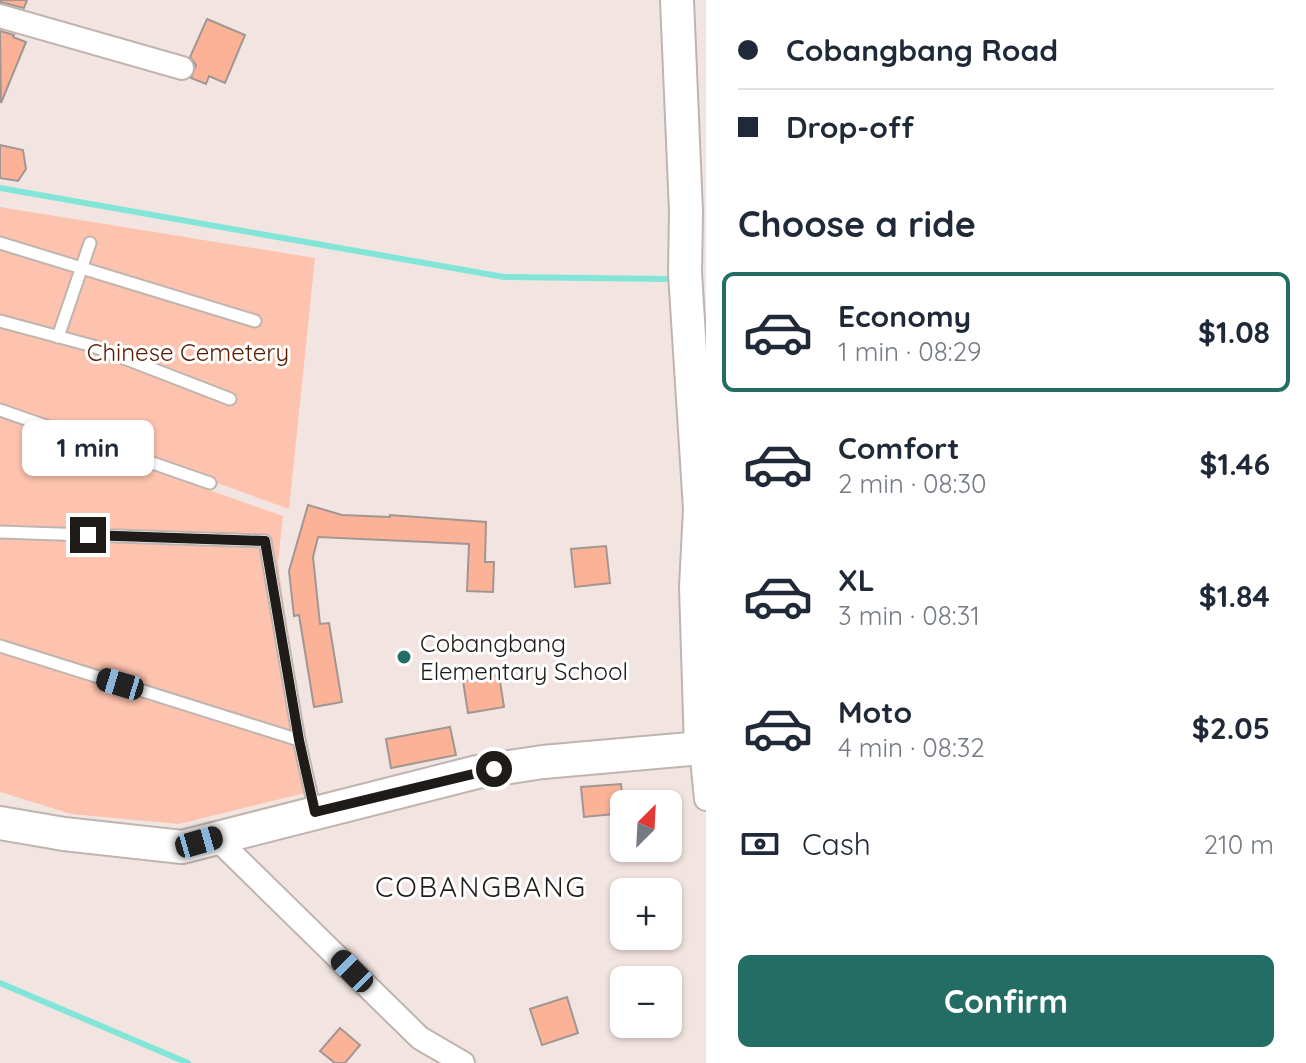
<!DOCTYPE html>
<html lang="en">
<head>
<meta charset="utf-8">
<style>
	body { margin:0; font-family:Quicksand,sans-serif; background:#f2f2f3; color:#1f2937; height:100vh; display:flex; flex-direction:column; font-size:30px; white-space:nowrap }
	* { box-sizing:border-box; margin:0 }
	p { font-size:26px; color:#747a83 }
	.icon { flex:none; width:44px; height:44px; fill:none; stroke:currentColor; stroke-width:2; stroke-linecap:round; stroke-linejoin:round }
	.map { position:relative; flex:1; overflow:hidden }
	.drawer { display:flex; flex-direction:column; background:#fff; width:600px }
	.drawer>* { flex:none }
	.guide { display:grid; align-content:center; height:176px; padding:0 32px; background:#fff }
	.needle { width:52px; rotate:24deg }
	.controls { position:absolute; left:610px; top:790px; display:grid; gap:16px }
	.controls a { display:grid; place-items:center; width:72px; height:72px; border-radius:12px; background:#fff; box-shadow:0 2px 6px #0004; font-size:40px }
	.end { position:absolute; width:36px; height:36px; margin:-18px; border:10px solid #1f1b19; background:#fff; box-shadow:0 0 0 4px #fff }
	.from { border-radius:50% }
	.bubble { position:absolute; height:56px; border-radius:12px; background:#fff; box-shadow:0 2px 6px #0004; font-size:26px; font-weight:700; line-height:56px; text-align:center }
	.car { position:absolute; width:24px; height:48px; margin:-24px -12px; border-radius:10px; box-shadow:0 0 6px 2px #0007; background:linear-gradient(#222 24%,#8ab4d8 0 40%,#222 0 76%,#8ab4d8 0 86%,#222 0) }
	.guide b { display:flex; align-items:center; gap:28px; height:76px; font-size:30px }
	.guide b+b { border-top:2px solid #e0e1e3 }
	.guide i { width:20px; height:20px; background:#1f2937 }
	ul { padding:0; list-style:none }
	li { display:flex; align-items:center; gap:24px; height:120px; margin:0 16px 12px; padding:0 16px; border:4px solid transparent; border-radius:12px }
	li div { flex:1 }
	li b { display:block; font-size:30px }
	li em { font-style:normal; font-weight:700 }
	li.on { border-color:#246d65 }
	li>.icon { width:72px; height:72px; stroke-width:1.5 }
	h2 { padding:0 32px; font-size:36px; line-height:96px }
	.pay { display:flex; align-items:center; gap:20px; height:88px; padding:0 32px; font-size:30px }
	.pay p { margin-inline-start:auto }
	.cta { display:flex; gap:16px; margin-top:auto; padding:16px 32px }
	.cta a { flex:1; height:92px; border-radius:12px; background:#246d65; color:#fff; font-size:32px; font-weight:700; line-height:92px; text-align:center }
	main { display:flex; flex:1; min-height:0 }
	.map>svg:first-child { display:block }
	.green { fill:#fdc3ae }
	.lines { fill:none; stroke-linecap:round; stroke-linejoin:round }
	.stream { stroke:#82e5d8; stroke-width:6 }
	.building { fill:#fcb297; stroke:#a29692; stroke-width:2 }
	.lane-casing { stroke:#c0b4af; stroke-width:15 }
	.street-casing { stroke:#c0b4af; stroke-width:26 }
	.secondary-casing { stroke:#c0b4af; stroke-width:36 }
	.lane { stroke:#fff; stroke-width:11 }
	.street { stroke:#fff; stroke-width:22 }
	.secondary { stroke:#fff; stroke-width:32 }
	.route { stroke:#1f1b19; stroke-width:10 }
	.poi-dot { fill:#246d65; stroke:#fff; stroke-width:3 }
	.labels { text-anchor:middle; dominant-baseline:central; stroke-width:6; stroke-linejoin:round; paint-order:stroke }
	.park-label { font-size:24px; fill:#5b1b00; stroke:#fff }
	.poi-label { font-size:24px; fill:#1f1b19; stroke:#fff; text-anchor:start }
	.quarter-label { font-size:28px; letter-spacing:2px; fill:#1f1b19; stroke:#fff }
</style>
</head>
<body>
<main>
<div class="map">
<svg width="706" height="1063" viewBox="0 0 706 1063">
	<rect width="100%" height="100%" fill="#f2e5e1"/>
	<g class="green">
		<path d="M0 207 315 258 289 509 0 405Z"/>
		<path d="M0 417 283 516 278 562 309 792 179 824 71 814 0 792Z"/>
	</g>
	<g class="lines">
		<g class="stream">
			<path d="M0 188 504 277 666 279"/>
			<path d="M0 983 188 1063"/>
		</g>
	</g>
	<g class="building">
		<path d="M0 0H27L24 8 0 2Z"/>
		<path d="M207 19 245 35 225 83 209 76 206 84 191 78 196 65 190 57Z"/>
		<path d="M0 31 14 35 13 37 26 42 1 103Z"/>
		<path d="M0 145 23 150 26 169 18 181 0 178Z"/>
		<path d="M308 505 342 515 390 517V515L486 522 485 562H494L493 592 467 591 469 544 318 537 313 557 320 624 329 623 342 702 314 707 299 615 294 616 289 571Z"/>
		<path d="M606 546 610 583 575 587 571 549Z"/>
		<path d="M499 675 504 707 468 713 463 681Z"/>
		<path d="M450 727 456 755 391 768 386 739Z"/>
		<path d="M621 784 624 813 584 817 581 787Z"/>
		<path d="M567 997 578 1033 542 1045 530 1009Z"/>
		<path d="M340 1028 360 1045 345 1063H335L320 1051Z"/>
	</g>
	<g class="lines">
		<g class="lane-casing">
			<g id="lane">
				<path d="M0 243 255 321"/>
				<path d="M0 321 93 346 230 399"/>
				<path d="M58 337 90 243"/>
				<path d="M0 410 210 483"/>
				<path d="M0 532 265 541 299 740 315 811"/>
				<path d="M0 646 299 740"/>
			</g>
		</g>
		<g class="street-casing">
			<g id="street">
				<path d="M0 16 182 68"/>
				<path d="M701 748 706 799"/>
				<path d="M216 838 420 1038 463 1063"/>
			</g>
		</g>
		<g class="secondary-casing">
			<path id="secondary" d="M0 823 64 834 182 847 477 772 543 762 701 748 696 587 700 509 685 273 686 212 677 0"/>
		</g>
		<use href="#lane" class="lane"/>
		<use href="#street" class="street"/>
		<use href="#secondary" class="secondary"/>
	</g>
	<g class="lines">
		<path class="route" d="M88 535 265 541 299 740 315 812 494 769"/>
	</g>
	<circle class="poi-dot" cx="404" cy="657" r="8"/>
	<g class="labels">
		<g class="park-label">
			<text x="188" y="352">Chinese Cemetery</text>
		</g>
		<g class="poi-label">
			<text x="420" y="643">Cobangbang<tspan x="420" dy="28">Elementary School</tspan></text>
		</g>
		<g class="quarter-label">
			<text x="481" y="886">COBANGBANG</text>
		</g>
	</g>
</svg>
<div class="controls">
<a><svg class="needle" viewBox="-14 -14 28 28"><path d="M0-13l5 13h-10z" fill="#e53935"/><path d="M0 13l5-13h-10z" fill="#747a83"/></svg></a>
<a>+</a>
<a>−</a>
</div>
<i class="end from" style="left:494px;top:769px"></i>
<i class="end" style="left:88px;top:535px"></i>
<div class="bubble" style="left:22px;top:420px;width:132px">1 min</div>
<i class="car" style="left:120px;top:684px;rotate:287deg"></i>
<i class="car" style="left:199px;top:842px;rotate:74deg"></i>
<i class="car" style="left:352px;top:971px;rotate:315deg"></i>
</div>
<section class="drawer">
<div class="guide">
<b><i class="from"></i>Cobangbang Road</b>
<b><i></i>Drop-off</b>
</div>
<h2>Choose a ride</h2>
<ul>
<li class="on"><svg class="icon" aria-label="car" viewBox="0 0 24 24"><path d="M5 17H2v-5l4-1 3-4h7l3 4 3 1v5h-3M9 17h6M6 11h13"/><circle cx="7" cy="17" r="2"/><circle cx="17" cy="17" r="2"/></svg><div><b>Economy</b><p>1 min · 08:29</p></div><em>$1.08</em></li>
<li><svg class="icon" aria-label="car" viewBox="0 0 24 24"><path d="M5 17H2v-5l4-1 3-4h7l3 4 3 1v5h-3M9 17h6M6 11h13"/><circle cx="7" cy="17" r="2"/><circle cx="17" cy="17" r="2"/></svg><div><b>Comfort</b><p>2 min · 08:30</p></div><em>$1.46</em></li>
<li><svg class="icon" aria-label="car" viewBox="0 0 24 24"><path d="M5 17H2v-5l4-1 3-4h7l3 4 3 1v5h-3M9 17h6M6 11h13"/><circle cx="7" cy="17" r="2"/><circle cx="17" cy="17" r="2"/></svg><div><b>XL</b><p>3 min · 08:31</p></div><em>$1.84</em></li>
<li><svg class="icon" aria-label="car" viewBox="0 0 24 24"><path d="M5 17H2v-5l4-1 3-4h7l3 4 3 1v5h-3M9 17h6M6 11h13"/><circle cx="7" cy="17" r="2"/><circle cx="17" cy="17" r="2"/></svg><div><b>Moto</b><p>4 min · 08:32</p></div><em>$2.05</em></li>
</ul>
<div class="pay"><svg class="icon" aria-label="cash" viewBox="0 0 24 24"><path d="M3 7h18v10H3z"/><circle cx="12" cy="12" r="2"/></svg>Cash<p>210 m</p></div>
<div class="cta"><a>Confirm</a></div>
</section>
</main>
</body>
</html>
